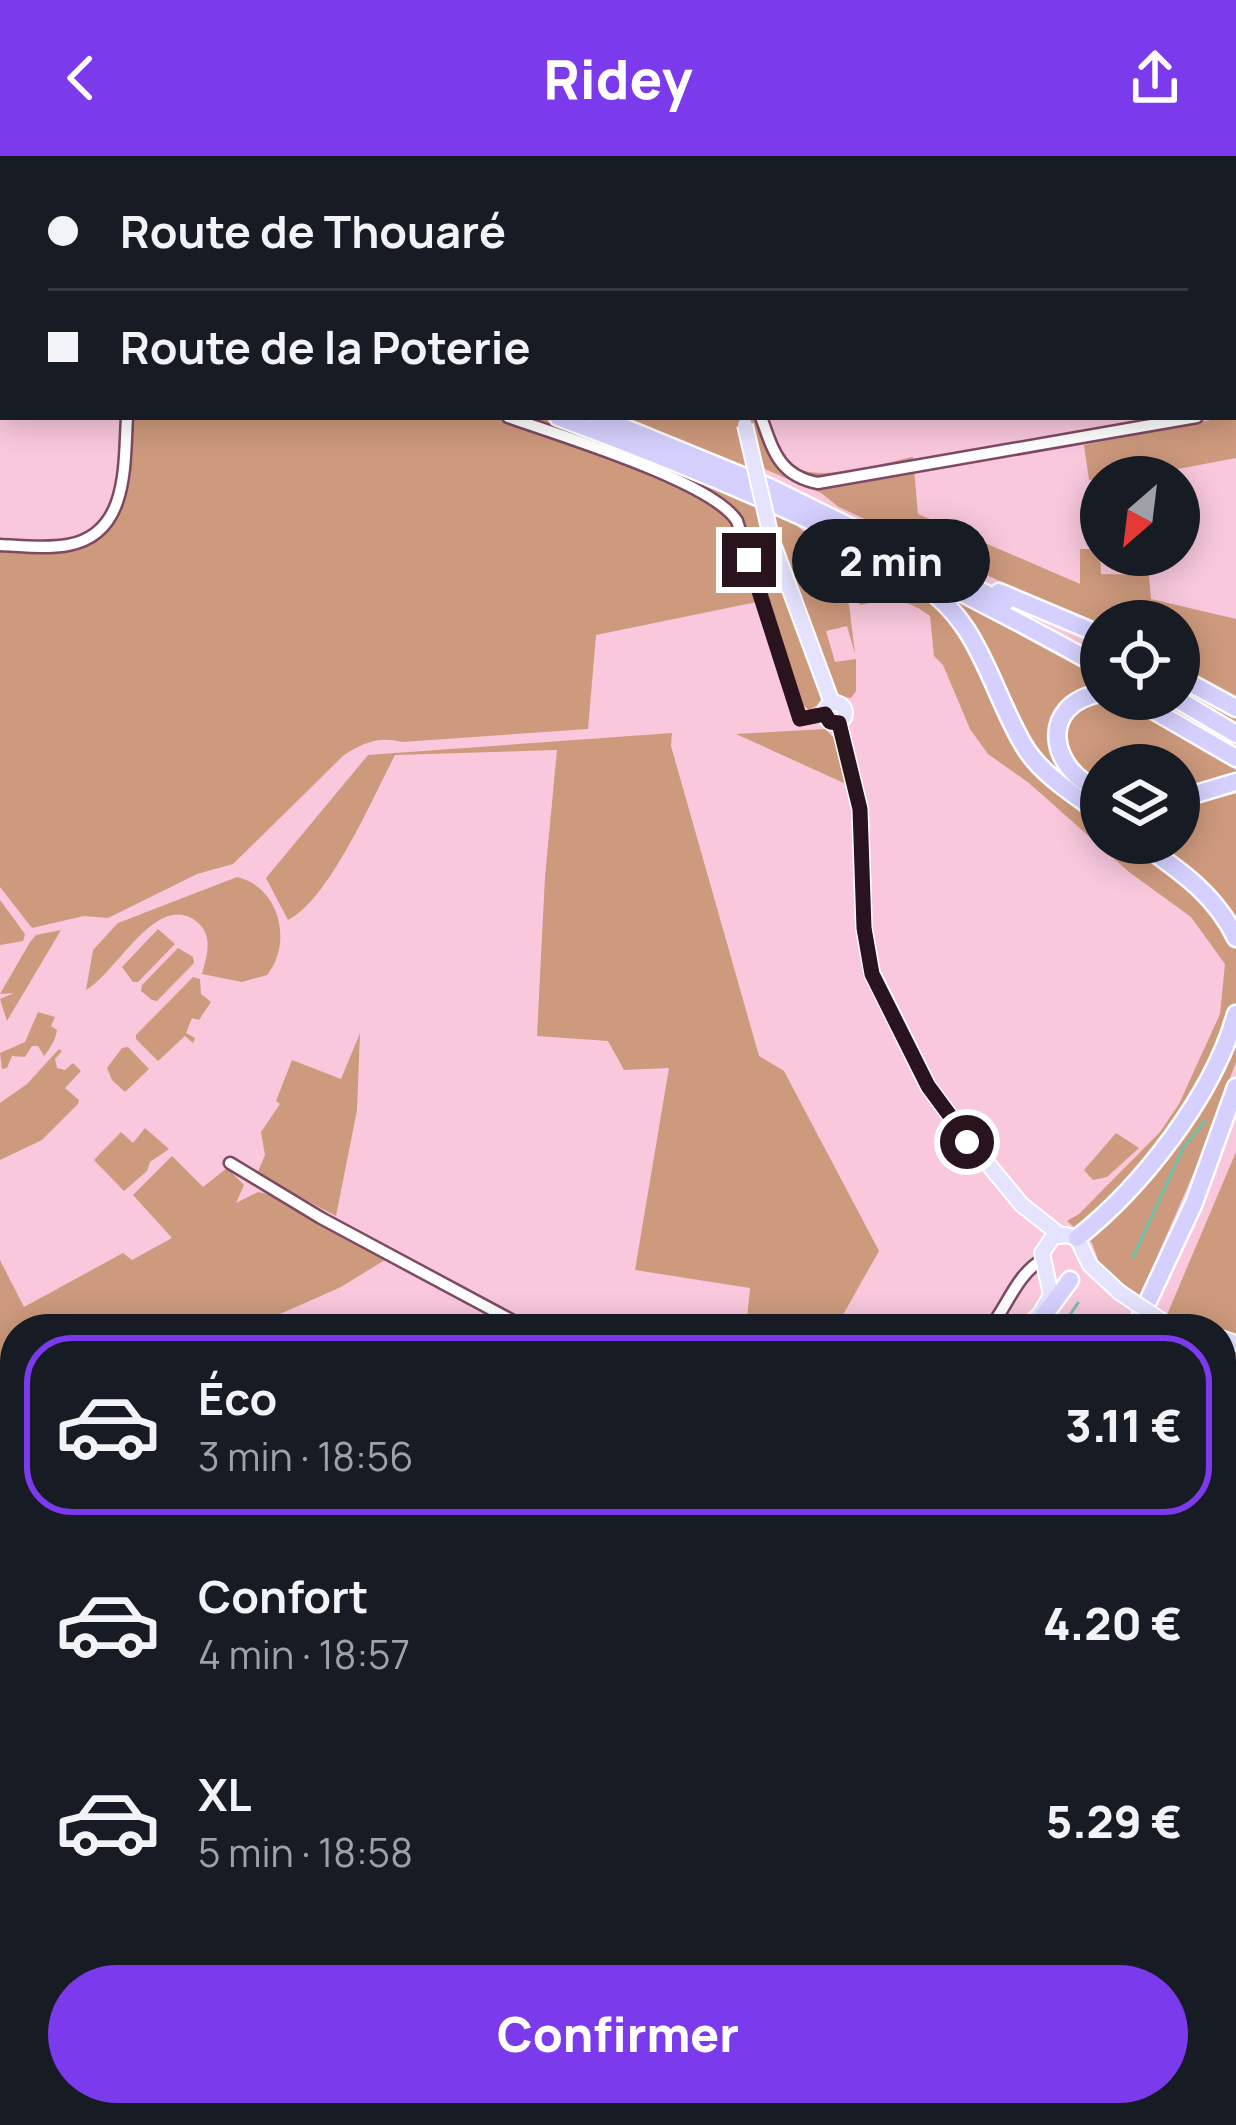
<!DOCTYPE html>
<html lang="fr">
<head>
<meta charset="utf-8">
<style>
	body { margin:0; font-family:Manrope,sans-serif; background:#20242c; color:#f1f3f6; height:100vh; display:flex; flex-direction:column; font-size:45px; white-space:nowrap }
	* { box-sizing:border-box; margin:0 }
	p { font-size:39px; color:#9ea1a6 }
	.icon { flex:none; width:66px; height:66px; fill:none; stroke:currentColor; stroke-width:2; stroke-linecap:round; stroke-linejoin:round }
	.map { position:relative; flex:1; overflow:hidden }
	.sheet { position:absolute; left:0px; top:1158px; width:1236px; height:813px; display:flex; flex-direction:column; background:#171b24; border-radius:48px 48px 0 0; box-shadow:0 6px 30px #0003 }
	.sheet>* { flex:none }
	.banner { position:absolute; left:0px; top:0px; width:1236px; height:264px; box-shadow:0 6px 30px #0003; display:grid; align-content:center; height:264px; padding:0 48px; background:#171b24 }
	.needle { width:78px; rotate:208deg }
	.tools { position:absolute; left:1080px; top:300px; display:grid; gap:24px }
	.tools a { display:grid; place-items:center; width:120px; height:120px; border-radius:50%; background:#171b24; box-shadow:0 6px 30px #0003; font-size:60px }
	.end { position:absolute; width:54px; height:54px; margin:-27px; border:15px solid #29141e; background:#fff; box-shadow:0 0 0 6px #fff }
	.from { border-radius:50% }
	.bubble { position:absolute; height:84px; border-radius:42px; background:#171b24; box-shadow:0 6px 30px #0003; font-size:39px; font-weight:800; line-height:84px; text-align:center }
	.banner b { display:flex; align-items:center; gap:42px; height:114px; font-size:45px }
	.banner b+b { border-top:3px solid #363941 }
	.banner i { width:30px; height:30px; background:#f1f3f6 }
	ul { padding:21px 0 0; list-style:none }
	li { display:flex; align-items:center; gap:36px; height:180px; margin:0 24px 18px; padding:0 24px; border:6px solid transparent; border-radius:48px }
	li div { flex:1 }
	li b { display:block; font-size:45px }
	li em { font-style:normal; font-weight:800 }
	li.selected { border-color:#7c3aed }
	li>.icon { width:108px; height:108px; stroke-width:1.5 }
	.primary-button { display:flex; gap:24px; margin-top:auto; padding:24px 48px }
	.primary-button a { flex:1; height:138px; border-radius:72px; background:#7c3aed; color:#fff; font-size:48px; font-weight:800; line-height:138px; text-align:center }
	header { display:flex; justify-content:space-between; align-items:center; height:156px; padding:0 48px; background:#7c3aed; color:#fff; font-size:54px; font-weight:800 }
	.map>svg:first-child { display:block }
	.green { fill:#ce9a7d; fill-rule:evenodd }
	.lines { fill:none; stroke-linecap:round; stroke-linejoin:round }
	.stream { stroke:#70c1a6; stroke-width:3 }
	.minor-casing { stroke:#7e4a63; stroke-width:15 }
	.major-casing { stroke:#fff; stroke-width:18 }
	.highway-casing { stroke:#fff; stroke-width:21 }
	.minor { stroke:#fff; stroke-width:10 }
	.major { stroke:#e6e3fe; stroke-width:14 }
	.highway { stroke:#d6d0fe; stroke-width:16 }
	.major-bridge-casing { stroke:#fff; stroke-width:18; stroke-linecap:butt }
	.major-bridge { stroke:#e6e3fe; stroke-width:14 }
	.route { stroke:#29141e; stroke-width:15 }
</style>
</head>
<body>
<header><svg class="icon" aria-label="back" viewBox="0 0 24 24"><path d="M15 5l-7 7 7 7"/></svg>Ridey<svg class="icon" aria-label="share" viewBox="0 0 24 24"><path d="M12 15V3M7 8l5-5 5 5M5 13v7h14v-7"/></svg></header>
<div class="map">
<svg width="1236" height="1969" viewBox="0 0 1236 1969">
	<rect width="100%" height="100%" fill="#f9c8dd"/>
	<g class="green">
		<path d="M1236 259V302L1141 320 1089 324 1084 289Z"/>
		<path d="M133 261H768C772 275 776 293 786 304 809 332 881 307 913 301L918 358 1080 428V393H1100L1101 418 1149 419 1151 443 1236 463V566L1179 534V465H1101V489L1071 472 1056 451 839 351 821 337 748 306 757 350 796 369 810 381 849 448 855 498 847 470 826 475 835 506 856 503V535L851 542 839 540 827 522 762 369 775 419 822 537 823 546 809 554 799 546 766 444 596 479 588 573 402 586C379 580 363 587 344 599L233 708 197 718 108 762 84 760 32 772 0 731V392C23 392 54 398 77 392 133 377 131 306 133 261Z"/>
		<path d="M843 398 929 444 954 443 1101 523V543H1125L1133 552 1236 614V906L1195 1014 1140 1140 1101 1112 1092 1087 1067 1065 1079 1058 1160 976 1179 948 1220 858 1225 808 1191 761 1129 716 1029 627 988 598 970 573 943 509 934 500 930 460C905 441 890 442 860 449L837 408 838 399ZM1101 609H1179V687H1101Z"/>
		<path d="M825 573 836 584 846 628 736 578Z"/>
		<path d="M672 577 671 590 759 900 784 915 879 1095 835 1173H746L750 1132 635 1114 669 912 624 914 608 885 537 880 545 721 557 594 395 599C373 641 329 744 288 764L266 722 368 599Z"/>
		<path d="M237 721C280 731 293 787 267 819L242 826 202 818C207 799 214 779 196 765 156 735 116 818 86 834L93 794 118 767Z"/>
		<path d="M0 744 25 778 23 785 0 789Z"/>
		<path d="M158 773 175 788 138 826H133L122 811Z"/>
		<path d="M61 774 7 865 0 843 14 837 0 838 30 786 36 779Z"/>
		<path d="M178 792 193 801 194 807 157 845 152 844 141 835 142 829Z"/>
		<path d="M193 821 200 823 201 838 211 846 199 864 192 862 186 877 195 882 193 887 185 880 158 905 136 883V879Z"/>
		<path d="M38 856 55 861 51 870 57 874C56 883 50 893 44 900L38 890H32L25 901 12 900 7 912 2 913 0 897 25 886Z"/>
		<path d="M360 877 357 954 336 1060 257 1018 265 999 261 976 280 948 276 945 292 904 341 923Z"/>
		<path d="M128 891 149 913 125 936 112 924 107 912 122 892Z"/>
		<path d="M59 893 62 895 55 903 57 912 65 914 73 907 81 915 65 932 79 944 78 948 42 984 0 1004V947L27 928Z"/>
		<path d="M145 972 169 993 150 1006 147 1015 124 1035 94 1004 121 976 133 987Z"/>
		<path d="M1116 977 1139 992 1107 1021 1093 1024 1084 1014Z"/>
		<path d="M1236 996V1305L1221 1333V1173H1161Z"/>
		<path d="M172 1000 203 1031 227 1012 244 1029 236 1047 258 1036 277 1040 388 1102 341 1131 246 1173H15V1267L0 1272V1104L24 1151 123 1097 132 1104 172 1082 133 1039Z"/>
		<path d="M0 1784 15 1842V1882L0 1885Z"/>
		<path d="M702 1956H796L787 1969H700Z"/>
	</g>
	<g class="lines">
		<g class="stream">
			<path d="M1133 1101 1183 992 1205 965"/>
			<path d="M1060 1173 1078 1147"/>
		</g>
		<g class="minor-casing">
			<g id="minor">
				<path d="M1233 254 1236 253"/>
				<path d="M508 261C558 279 712 325 737 365L800 563 825 558"/>
				<path d="M761 261C773 294 779 320 818 327L1197 261"/>
				<path d="M0 389C22 390 46 393 68 389 129 378 124 309 127 261"/>
				<path d="M230 1007 321 1062 528 1173"/>
				<path d="M989 1173C1007 1151 1017 1118 1042 1104"/>
				<path d="M1234 1418H1236"/>
				<path d="M1221 1461H1236"/>
				<path d="M0 1632 15 1636"/>
				<path d="M1234 1660V1633"/>
				<path d="M1221 1773 1236 1782"/>
				<path d="M1223 1906 1236 1916"/>
				<path d="M1221 1951 1236 1937"/>
				<path d="M884 1956 885 1969"/>
				<path d="M1034 1956 1065 1969"/>
				<path d="M243 1969 261 1956"/>
				<path d="M488 1969 489 1956"/>
				<path d="M790 1969 797 1956"/>
				<path d="M1205 1969 1217 1956"/>
			</g>
		</g>
		<g class="major-casing">
			<g id="major">
				<path d="M649 0 650 3"/>
				<path d="M772 385 832 547"/>
				<circle cx="835" cy="557" r="10"/>
				<path d="M839 567 860 653 864 772 872 817 928 930 959 972"/>
				<circle cx="964" cy="978" r="8"/>
				<path d="M969 985 1022 1049 1060 1079"/>
				<path d="M1024 1173 1040 1158 1051 1139 1042 1097 1053 1081 1066 1079 1077 1082 1090 1109 1119 1136"/>
				<path d="M1221 1182 1236 1187"/>
				<path d="M1221 1228 1236 1224"/>
				<path d="M691 1969 693 1956"/>
			</g>
		</g>
		<g class="highway-casing">
			<g id="highway">
				<path d="M0 89H3"/>
				<path d="M0 103 3 104"/>
				<path d="M558 261C745 330 928 414 1101 511"/>
				<path d="M598 261 769 331 1005 447"/>
				<path d="M916 425C980 463 989 530 1023 588 1040 618 1074 638 1101 658"/>
				<path d="M999 436 1101 479"/>
				<path d="M1179 521 1236 552"/>
				<path d="M1101 537C1037 548 1049 615 1101 635"/>
				<path d="M1134 543 1236 602"/>
				<path d="M1177 543 1236 578"/>
				<path d="M1179 643 1236 626"/>
				<path d="M1141 687C1180 715 1215 738 1236 782"/>
				<path d="M1077 1082C1142 1031 1214 938 1236 858"/>
				<path d="M1034 1173 1070 1124"/>
				<path d="M1135 1173 1194 1047 1236 931"/>
			</g>
		</g>
		<use href="#minor" class="minor"/>
		<use href="#major" class="major"/>
		<use href="#highway" class="highway"/>
		<g class="major-bridge-casing">
			<g id="major-bridge">
				<path d="M745 269 772 385"/>
				<path d="M1119 1136 1174 1173"/>
			</g>
		</g>
		<use href="#major-bridge" class="major-bridge"/>
	</g>
	<g class="lines">
		<path class="route" d="M749 404 800 563 825 558 830 566 839 567 860 653 864 772 872 818 928 930 959 972 957 982 967 986"/>
	</g>
</svg>
<div class="tools">
<a><svg class="needle" viewBox="-14 -14 28 28"><path d="M0-13l5 13h-10z" fill="#e53935"/><path d="M0 13l5-13h-10z" fill="#9ea1a6"/></svg></a>
<a><svg class="icon" aria-label="locate" viewBox="0 0 24 24"><circle cx="12" cy="12" r="6"/><path d="M12 2v4M12 18v4M2 12h4M18 12h4"/></svg></a>
<a><svg class="icon" aria-label="layers" viewBox="0 0 24 24"><path d="M12 4l9 5-9 5-9-5zM3 14l9 5 9-5"/></svg></a>
</div>
<i class="end from" style="left:967px;top:986px"></i>
<i class="end" style="left:749px;top:404px"></i>
<div class="bubble" style="left:792px;top:363px;width:198px">2 min</div>
<div class="banner">
<b><i class="from"></i>Route de Thouaré</b>
<b><i></i>Route de la Poterie</b>
</div>
<section class="sheet">
<ul>
<li class="selected"><svg class="icon" aria-label="car" viewBox="0 0 24 24"><path d="M5 17H2v-5l4-1 3-4h7l3 4 3 1v5h-3M9 17h6M6 11h13"/><circle cx="7" cy="17" r="2"/><circle cx="17" cy="17" r="2"/></svg><div><b>Éco</b><p>3 min · 18:56</p></div><em>3.11 €</em></li>
<li><svg class="icon" aria-label="car" viewBox="0 0 24 24"><path d="M5 17H2v-5l4-1 3-4h7l3 4 3 1v5h-3M9 17h6M6 11h13"/><circle cx="7" cy="17" r="2"/><circle cx="17" cy="17" r="2"/></svg><div><b>Confort</b><p>4 min · 18:57</p></div><em>4.20 €</em></li>
<li><svg class="icon" aria-label="car" viewBox="0 0 24 24"><path d="M5 17H2v-5l4-1 3-4h7l3 4 3 1v5h-3M9 17h6M6 11h13"/><circle cx="7" cy="17" r="2"/><circle cx="17" cy="17" r="2"/></svg><div><b>XL</b><p>5 min · 18:58</p></div><em>5.29 €</em></li>
</ul>
<div class="primary-button"><a>Confirmer</a></div>
</section>
</div>
</body>
</html>
